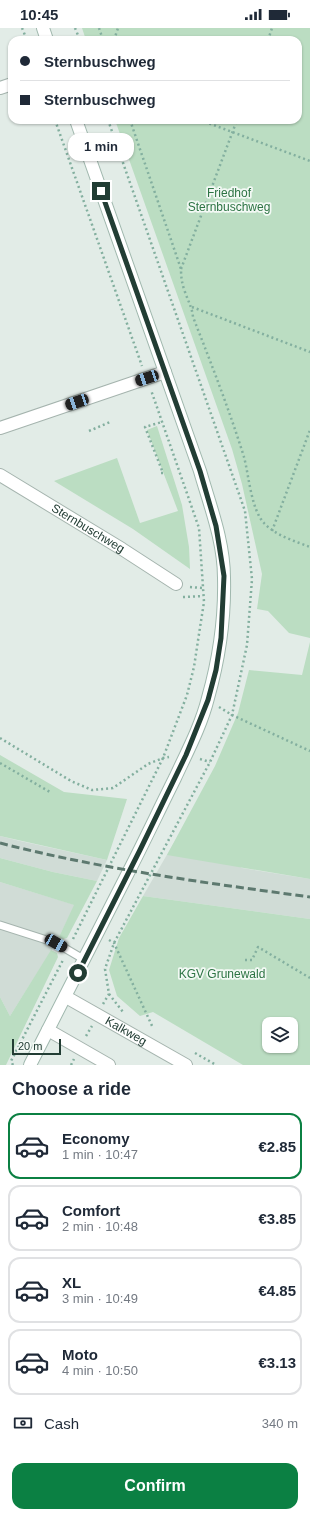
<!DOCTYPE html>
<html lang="en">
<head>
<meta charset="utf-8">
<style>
	body { margin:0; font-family:Helvetica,sans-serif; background:#f2f2f3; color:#1f2937; height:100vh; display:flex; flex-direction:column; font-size:15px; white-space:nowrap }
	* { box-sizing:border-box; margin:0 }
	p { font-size:13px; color:#747a83 }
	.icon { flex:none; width:22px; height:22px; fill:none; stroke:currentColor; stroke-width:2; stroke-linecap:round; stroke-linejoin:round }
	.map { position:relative; height:1037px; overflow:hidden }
	.details { display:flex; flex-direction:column; background:#fff; flex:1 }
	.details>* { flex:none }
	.hud { position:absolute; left:8px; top:8px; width:294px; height:88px; border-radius:12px; box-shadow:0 1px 3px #0004; display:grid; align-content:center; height:88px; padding:0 12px; background:#fff }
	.controls { position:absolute; left:262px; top:989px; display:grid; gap:8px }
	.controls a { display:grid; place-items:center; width:36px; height:36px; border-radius:8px; background:#fff; box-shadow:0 1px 3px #0004; font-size:20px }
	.scale { position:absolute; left:12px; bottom:10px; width:49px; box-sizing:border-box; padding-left:4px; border:2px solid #223d34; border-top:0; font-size:11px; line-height:14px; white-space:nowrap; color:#223d34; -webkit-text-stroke:3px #f3f9f5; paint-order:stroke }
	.end { position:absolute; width:18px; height:18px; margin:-9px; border:5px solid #223d34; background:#fff; box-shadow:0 0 0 2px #fff }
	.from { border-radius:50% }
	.bubble { position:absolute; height:28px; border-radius:12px; background:#fff; box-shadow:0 1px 3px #0004; font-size:13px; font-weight:700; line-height:28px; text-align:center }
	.car { position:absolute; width:12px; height:24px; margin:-12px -6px; border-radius:5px; box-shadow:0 0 3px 1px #0007; background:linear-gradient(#222 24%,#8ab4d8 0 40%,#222 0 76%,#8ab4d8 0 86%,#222 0) }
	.hud b { display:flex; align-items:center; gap:14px; height:38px; font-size:15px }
	.hud b+b { border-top:1px solid #e0e1e3 }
	.hud i { width:10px; height:10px; background:#1f2937 }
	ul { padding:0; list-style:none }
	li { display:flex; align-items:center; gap:12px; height:66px; margin:0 8px 6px; padding:0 4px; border:2px solid #e0e1e3; border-radius:12px }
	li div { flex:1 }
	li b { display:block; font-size:15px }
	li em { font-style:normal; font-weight:700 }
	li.active { border-color:#0b8043 }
	li>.icon { width:36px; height:36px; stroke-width:1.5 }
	h2 { padding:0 12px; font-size:18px; line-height:48px }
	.pay { display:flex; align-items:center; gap:10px; height:44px; padding:0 12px; font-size:15px }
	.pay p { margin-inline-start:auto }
	.cta { display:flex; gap:8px; margin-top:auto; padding:8px 12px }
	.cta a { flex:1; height:46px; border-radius:12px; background:#0b8043; color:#fff; font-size:16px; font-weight:700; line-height:46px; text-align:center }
	.status { display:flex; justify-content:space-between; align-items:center; height:28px; padding:0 20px; background:#fff; direction:ltr }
	.status svg { height:11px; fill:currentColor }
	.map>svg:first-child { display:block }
	.built { fill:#d0dcd6 }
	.green { fill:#bbddc2; fill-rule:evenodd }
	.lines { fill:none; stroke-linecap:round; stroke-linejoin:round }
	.service-casing { stroke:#a5b4ae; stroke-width:9 }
	.minor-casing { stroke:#a5b4ae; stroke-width:14 }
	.tertiary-casing { stroke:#a5b4ae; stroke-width:14 }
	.secondary-casing { stroke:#a0b8ae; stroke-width:14 }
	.path { stroke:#83af9f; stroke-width:2.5; stroke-dasharray:2 3; stroke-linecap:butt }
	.service { stroke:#fff; stroke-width:7 }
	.minor { stroke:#fff; stroke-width:12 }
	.tertiary { stroke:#fff; stroke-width:12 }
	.secondary { stroke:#fff; stroke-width:12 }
	.rail { stroke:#5d796f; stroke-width:3; stroke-dasharray:8 4; stroke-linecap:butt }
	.route { stroke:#223d34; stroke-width:5 }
	.labels { text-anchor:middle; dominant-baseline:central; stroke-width:3.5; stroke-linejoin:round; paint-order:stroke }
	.park-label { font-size:12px; fill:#2d7444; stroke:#f3f9f5 }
	.street-label { font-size:12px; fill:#223d34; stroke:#f3f9f5 }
</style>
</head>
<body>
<div class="status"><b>10:45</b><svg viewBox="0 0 49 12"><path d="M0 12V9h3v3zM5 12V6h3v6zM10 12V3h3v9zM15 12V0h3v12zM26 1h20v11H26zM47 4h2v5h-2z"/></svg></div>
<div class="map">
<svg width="310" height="1037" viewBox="0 0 310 1037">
	<rect width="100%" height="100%" fill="#e2ece7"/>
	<g class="built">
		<path d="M183 799 242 840 310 851V891L143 868Z"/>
		<path d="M0 808 20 813 107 832 97 853 53 844 0 830Z"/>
		<path d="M0 854 75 877 56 915 10 988 0 969Z"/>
	</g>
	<g class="green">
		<path d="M82 0H310V610L289 605 268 583 257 581 262 546 242 456 232 421 115 92H298V12H86Z"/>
		<path d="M157 398 182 477 189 519 190 541 133 501 54 453 117 430 140 495 178 483 147 402Z"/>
		<path d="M310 614V851L167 827 215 738 238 685 249 642 302 647Z"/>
		<path d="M0 727 64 764 127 771 107 832 0 808Z"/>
		<path d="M0 830 53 844 97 853 67 910 63 911 59 909 74 877 0 854Z"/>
		<path d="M143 868 310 891V1037H243L153 984 140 988 117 968 109 942 119 910ZM269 996H291V1018H269Z"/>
		<path d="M51 922 57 925 58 929 6 1037H0V969L10 988Z"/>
	</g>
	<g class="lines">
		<g class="service-casing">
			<path id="service" d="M0 897 56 915 85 932"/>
		</g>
		<g class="minor-casing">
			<g id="minor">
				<path d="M0 60 12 56"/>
				<path d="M0 400 165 344"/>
				<path id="s1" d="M0 447 122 521 176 556"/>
			</g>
		</g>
		<g class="tertiary-casing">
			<g id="tertiary">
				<path id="s2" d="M66 969 186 1037"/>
				<path d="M48 1002 109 1037"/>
			</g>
		</g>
		<g class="secondary-casing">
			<g id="secondary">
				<path d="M43 0 47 12"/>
				<path d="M30 1037C63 973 96 909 128 845 144 814 159 782 175 750 187 724 201 698 208 670 219 631 225 590 224 550 224 513 210 478 200 443L76 92"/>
			</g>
		</g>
		<g class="path">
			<path d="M22 0 27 12"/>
			<path d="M75 0 80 12"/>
			<path d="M99 0 103 12"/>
			<path d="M114 12 118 0"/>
			<path d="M268 12 272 0"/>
			<path d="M55 92 142 338"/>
			<path d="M130 92 181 241C181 249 182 256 185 264 188 273 192 279 193 289 211 335 229 381 244 429 249 448 251 481 264 495 276 508 295 513 310 519"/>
			<path d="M200 92 310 133"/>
			<path d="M181 241 237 92"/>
			<path d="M192 279 310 324"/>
			<path d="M89 403 110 394"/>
			<path d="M161 445H163L145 399 162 394"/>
			<path d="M272 503 310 402"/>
			<path d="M190 559 203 560"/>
			<path d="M183 569 203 568"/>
			<path d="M219 679 232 687 310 723"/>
			<path d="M0 710 71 753 92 762 113 760 148 736 163 730 169 729"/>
			<path d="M200 731 210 734"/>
			<path d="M0 735 50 764"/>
			<path d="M73 911 163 730 187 667 194 639 199 606 204 574 199 500 151 362"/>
			<path d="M109 912 114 915 153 1000"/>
			<path d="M245 932H252L258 919 310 950"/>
			<path d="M109 966 123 984"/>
			<path d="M103 976 109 966 105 941 114 915 210 734 232 687 247 617 252 551 245 483 108 92"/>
			<path d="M86 1008 92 998"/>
			<path d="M195 1025 216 1037"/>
			<path d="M13 1037 11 1033 63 932"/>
			<path d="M71 1037 74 1031"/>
		</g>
		<use href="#service" class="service"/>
		<use href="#minor" class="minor"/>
		<use href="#tertiary" class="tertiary"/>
		<use href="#secondary" class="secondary"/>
		<path class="rail" d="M0 815C100 841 207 855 310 869"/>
	</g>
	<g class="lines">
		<path class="route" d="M78 945 140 822 186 727 208 672 216 642 221 610 224 548 216 498 200 443 101 163"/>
	</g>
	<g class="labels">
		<g class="park-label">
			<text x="229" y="165">Friedhof<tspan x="229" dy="14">Sternbuschweg</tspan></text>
			<text x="222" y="946">KGV Grunewald</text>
		</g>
		<g class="street-label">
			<text stroke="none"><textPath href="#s1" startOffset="103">Sternbuschweg</textPath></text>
			<text stroke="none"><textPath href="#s2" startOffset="69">Kalkweg</textPath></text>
		</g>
	</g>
</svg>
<div class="controls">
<a><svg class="icon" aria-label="layers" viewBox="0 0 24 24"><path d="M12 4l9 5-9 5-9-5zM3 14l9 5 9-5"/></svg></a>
</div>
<div class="scale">20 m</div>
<i class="end from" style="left:78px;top:945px"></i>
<i class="end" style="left:101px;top:163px"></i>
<div class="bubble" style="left:68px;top:105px;width:66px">1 min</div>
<i class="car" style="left:147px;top:350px;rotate:252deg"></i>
<i class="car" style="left:77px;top:374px;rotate:251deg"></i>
<i class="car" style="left:56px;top:915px;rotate:119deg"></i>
<div class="hud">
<b><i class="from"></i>Sternbuschweg</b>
<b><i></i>Sternbuschweg</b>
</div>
</div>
<section class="details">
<h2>Choose a ride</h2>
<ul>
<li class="active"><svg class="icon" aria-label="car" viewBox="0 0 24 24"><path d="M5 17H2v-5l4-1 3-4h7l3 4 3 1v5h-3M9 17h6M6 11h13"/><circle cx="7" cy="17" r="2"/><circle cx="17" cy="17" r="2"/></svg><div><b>Economy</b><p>1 min · 10:47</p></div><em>€2.85</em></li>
<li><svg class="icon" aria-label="car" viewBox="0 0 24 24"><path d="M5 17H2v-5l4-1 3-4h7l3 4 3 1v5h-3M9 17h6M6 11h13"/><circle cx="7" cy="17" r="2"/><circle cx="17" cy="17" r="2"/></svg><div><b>Comfort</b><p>2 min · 10:48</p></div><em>€3.85</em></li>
<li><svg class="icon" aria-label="car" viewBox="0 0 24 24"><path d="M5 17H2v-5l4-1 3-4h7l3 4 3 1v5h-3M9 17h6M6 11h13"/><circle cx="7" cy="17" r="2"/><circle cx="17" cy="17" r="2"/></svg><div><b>XL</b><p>3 min · 10:49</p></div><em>€4.85</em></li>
<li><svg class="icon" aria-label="car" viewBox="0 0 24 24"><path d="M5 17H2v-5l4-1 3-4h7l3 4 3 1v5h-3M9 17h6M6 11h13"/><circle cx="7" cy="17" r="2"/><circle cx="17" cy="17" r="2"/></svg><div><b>Moto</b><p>4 min · 10:50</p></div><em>€3.13</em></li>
</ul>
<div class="pay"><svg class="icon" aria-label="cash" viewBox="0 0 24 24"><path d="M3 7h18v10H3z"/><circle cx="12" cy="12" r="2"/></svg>Cash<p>340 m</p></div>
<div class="cta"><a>Confirm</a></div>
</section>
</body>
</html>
